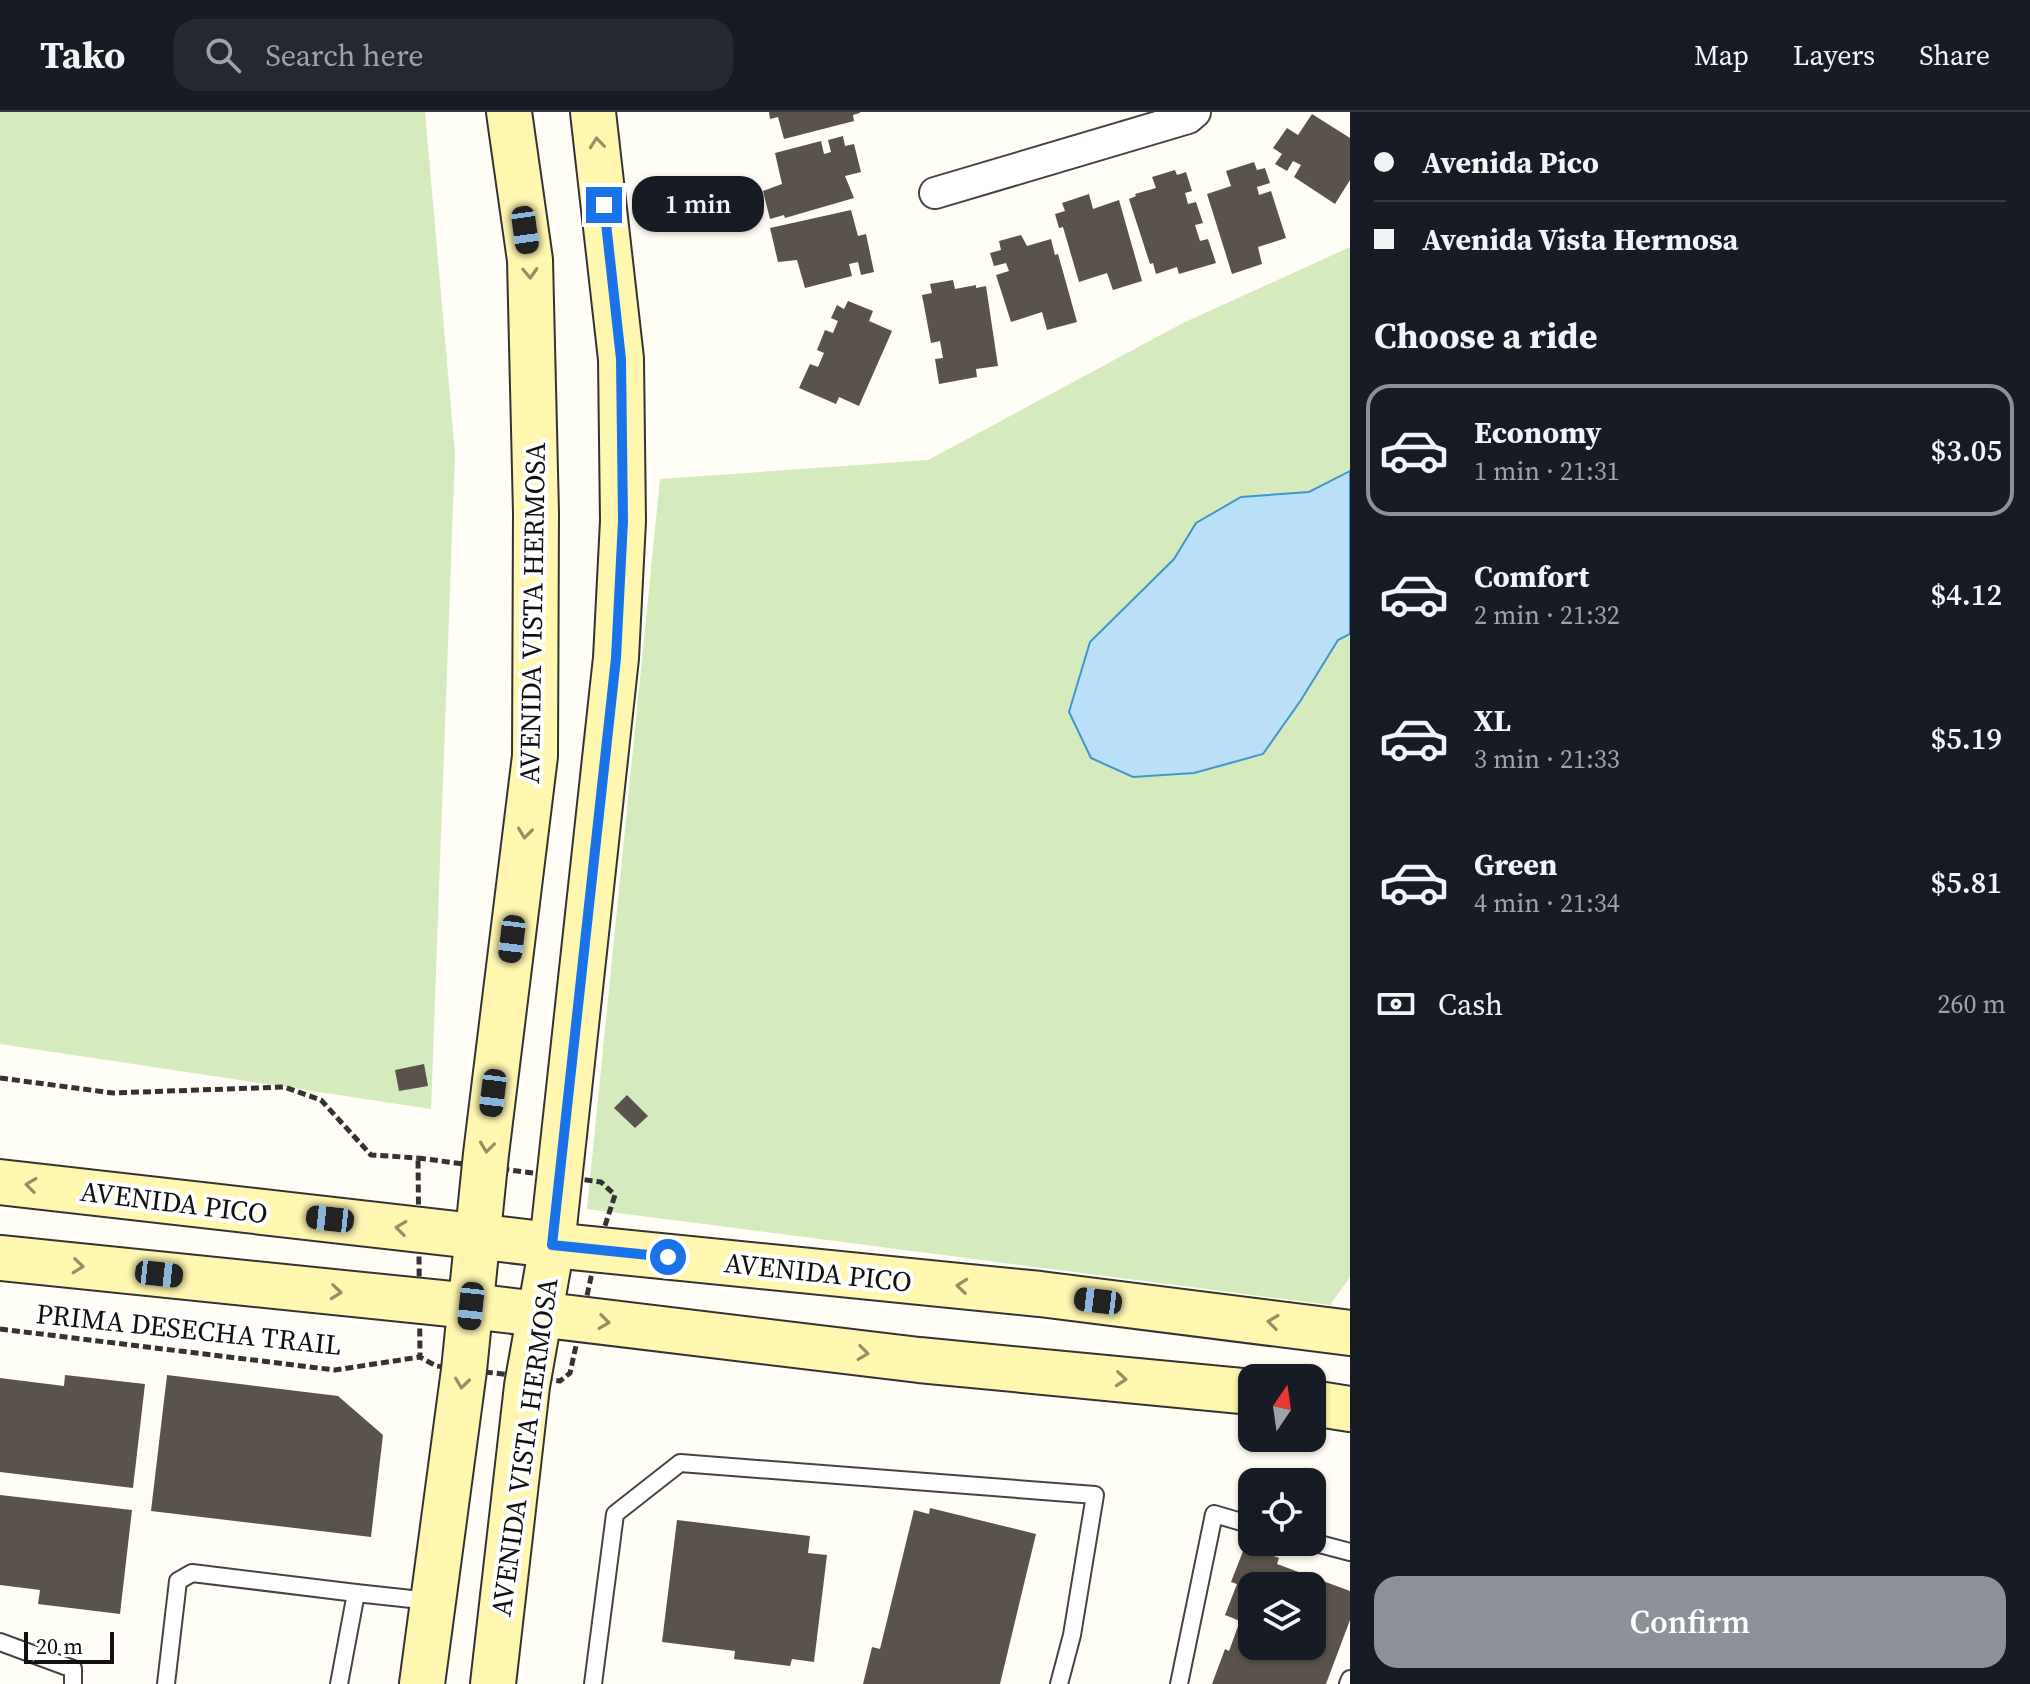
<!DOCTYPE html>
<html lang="en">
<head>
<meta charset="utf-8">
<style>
	body { margin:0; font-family:"Source Serif 4",serif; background:#242831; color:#f1f3f6; height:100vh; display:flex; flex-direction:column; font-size:30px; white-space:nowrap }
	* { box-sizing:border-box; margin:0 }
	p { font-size:26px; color:#9ea1a6 }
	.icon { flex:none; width:44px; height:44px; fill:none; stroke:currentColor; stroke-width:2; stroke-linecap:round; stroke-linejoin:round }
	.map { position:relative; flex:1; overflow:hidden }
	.panel { display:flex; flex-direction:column; background:#171b24; width:680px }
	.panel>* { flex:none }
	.top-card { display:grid; align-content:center; height:176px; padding:0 24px; background:#171b24 }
	.needle { width:52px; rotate:13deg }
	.tools { position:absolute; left:1238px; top:1252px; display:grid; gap:16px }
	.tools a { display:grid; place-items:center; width:88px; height:88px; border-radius:16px; background:#171b24; box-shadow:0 2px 6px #0004; font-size:40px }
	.scale { position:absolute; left:24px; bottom:20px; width:90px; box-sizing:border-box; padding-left:8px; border:4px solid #111; border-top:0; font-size:22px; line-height:28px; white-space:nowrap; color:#111; -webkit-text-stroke:6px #fff; paint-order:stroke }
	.end { position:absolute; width:36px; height:36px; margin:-18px; border:10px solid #1a73e8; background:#fff; box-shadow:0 0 0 4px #fff }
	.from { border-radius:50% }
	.bubble { position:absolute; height:56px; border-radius:24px; background:#171b24; box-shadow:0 2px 6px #0004; font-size:26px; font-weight:600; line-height:56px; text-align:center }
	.car { position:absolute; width:24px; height:48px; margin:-24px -12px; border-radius:10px; box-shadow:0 0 6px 2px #0007; background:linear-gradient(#222 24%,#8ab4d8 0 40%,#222 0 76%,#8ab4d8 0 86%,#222 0) }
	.top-card b { display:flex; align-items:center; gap:28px; height:76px; font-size:30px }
	.top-card b+b { border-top:2px solid #363941 }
	.top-card i { width:20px; height:20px; background:#f1f3f6 }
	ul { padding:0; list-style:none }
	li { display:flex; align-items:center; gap:24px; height:132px; margin:0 16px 12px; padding:0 8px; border:4px solid transparent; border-radius:24px }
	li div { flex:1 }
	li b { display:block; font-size:30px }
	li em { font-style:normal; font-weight:600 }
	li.selected { border-color:#8c9099 }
	li>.icon { width:72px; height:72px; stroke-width:1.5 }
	h2 { padding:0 24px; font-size:36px; line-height:96px }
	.pay { display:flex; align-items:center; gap:20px; height:88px; padding:0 24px; font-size:30px }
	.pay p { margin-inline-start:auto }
	.button { display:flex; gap:16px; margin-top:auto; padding:16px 24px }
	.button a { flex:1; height:92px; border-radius:24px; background:#8c9099; color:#fff; font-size:32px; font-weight:600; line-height:92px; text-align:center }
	header { display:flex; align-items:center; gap:48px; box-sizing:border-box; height:112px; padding:0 40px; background:#171b24; border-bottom:2px solid #363941 }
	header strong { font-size:38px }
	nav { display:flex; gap:44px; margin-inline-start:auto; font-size:28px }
	.search { width:560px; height:72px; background:#242831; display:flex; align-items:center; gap:20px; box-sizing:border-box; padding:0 28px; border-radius:24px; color:#9ea1a6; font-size:30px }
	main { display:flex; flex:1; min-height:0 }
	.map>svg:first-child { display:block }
	.green { fill:#d5ebbd }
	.water { fill:#b9e0f7; stroke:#3f96cf; stroke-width:2 }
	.building { fill:#5a524d; fill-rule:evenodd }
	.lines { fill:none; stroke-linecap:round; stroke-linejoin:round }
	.lane-casing { stroke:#444; stroke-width:20 }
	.street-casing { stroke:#444; stroke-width:34 }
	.secondary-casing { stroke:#333; stroke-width:48 }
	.path { stroke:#333; stroke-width:5; stroke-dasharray:8 4; stroke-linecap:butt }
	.lane { stroke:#fff; stroke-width:16 }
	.street { stroke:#fff; stroke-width:30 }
	.secondary { stroke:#fff6b0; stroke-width:44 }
	.oneway { stroke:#948f68 }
	.route { stroke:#1a73e8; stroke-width:10 }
	.labels { text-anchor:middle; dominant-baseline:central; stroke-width:8; stroke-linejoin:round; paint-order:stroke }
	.street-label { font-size:28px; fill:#111; stroke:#fff }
</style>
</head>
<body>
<header>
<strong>Tako</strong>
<div class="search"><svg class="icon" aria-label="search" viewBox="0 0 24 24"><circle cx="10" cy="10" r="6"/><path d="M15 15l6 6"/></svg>Search here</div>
<nav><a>Map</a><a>Layers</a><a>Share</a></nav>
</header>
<main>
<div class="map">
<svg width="1350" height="1572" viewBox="0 0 1350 1572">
	<rect width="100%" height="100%" fill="#fffdf5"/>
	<g class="green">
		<path d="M0 0H425L455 341 431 997 0 932Z"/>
		<path d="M1350 135V1165L1330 1193 587 1097 660 367 928 348 1183 211Z"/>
	</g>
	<path class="water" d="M1350 359V522L1338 528 1301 588 1263 642 1194 661 1133 665 1091 646 1069 600 1090 530 1174 447 1196 411 1241 385 1309 380Z"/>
	<g class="building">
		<path d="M769 0H860V1L853 3 854 9 784 27 778 5 770 7Z"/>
		<path d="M1312 2 1350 26V68L1335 92 1294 65 1301 53 1293 49 1287 59 1275 52 1282 42 1273 36 1287 16 1298 23Z"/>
		<path d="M843 24 845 34 854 32 861 60 845 64 854 86 785 106 784 103 770 107 763 79 782 72 775 41 821 29 824 42 831 40 828 28Z"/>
		<path d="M1254 50 1257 58 1265 56 1270 71 1257 75 1259 83 1271 79 1286 126 1258 135 1262 152 1232 162 1207 82 1231 74 1226 59Z"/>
		<path d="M1175 58 1177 63 1186 60 1192 79 1185 81 1188 92 1196 90 1203 111 1195 113 1200 129 1208 127 1216 151 1179 162 1177 155 1156 162 1153 151 1150 152 1129 87 1136 84 1135 82 1156 76 1152 65Z"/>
		<path d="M1089 82 1093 97 1119 88 1142 169 1113 178 1107 161 1079 170 1063 115 1059 116 1055 102 1065 99 1062 91Z"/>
		<path d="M851 98 858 124 866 122 874 160 861 163 858 150 849 152 852 164 805 176 797 148 778 150 770 116Z"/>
		<path d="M1021 123 1027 134 1051 127 1055 143 1058 142 1077 210 1047 218 1042 200 1011 210 996 163 1009 159 1006 151 994 154 990 141 1001 138 999 129Z"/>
		<path d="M953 168 955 177 976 173V176L986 174 998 254 976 257 977 265 939 272 935 247 943 246 940 229 931 231 922 183 932 181 930 172Z"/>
		<path d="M848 189 873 199 869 209 892 219 859 294 839 285 836 292 799 276 810 252 818 255 824 241 817 238 825 218 833 221 838 209 831 206 837 193 844 197Z"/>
		<path d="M424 952 428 974 399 979 395 958Z"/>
		<path d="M627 983 648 1004 635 1016 614 996Z"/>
		<path d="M65 1263 145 1272 133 1376 0 1360V1266L64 1274Z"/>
		<path d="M167 1263 338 1284 383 1323 371 1425 151 1399Z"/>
		<path d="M0 1383 132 1398 120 1502 38 1492 40 1478 0 1473Z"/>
		<path d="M930 1396 1036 1422 1000 1572H863L872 1535 880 1537 914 1398 929 1402Z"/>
		<path d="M677 1408 810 1424 808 1441 827 1443 814 1550 792 1547 790 1554 734 1547 735 1539 662 1530Z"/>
		<path d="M1245 1434 1279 1446 1277 1452 1350 1479V1508L1326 1572H1212L1225 1537 1229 1539 1240 1509 1225 1503 1237 1472 1231 1470ZM1252 1474H1312V1534H1252Z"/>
	</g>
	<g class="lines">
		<g class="lane-casing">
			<g id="lane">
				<path d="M1312 1430 1350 1440"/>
				<path d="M356 1481 430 1489"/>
				<path d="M0 1530 73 1557V1572"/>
				<path d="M166 1572 178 1469 192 1461 356 1481 339 1572"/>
				<path d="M593 1572 615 1402 680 1351 1095 1383 1072 1523 1059 1572"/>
				<path d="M1179 1572 1214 1402 1252 1413"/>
				<path d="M1348 1572 1350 1567"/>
			</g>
		</g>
		<g class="street-casing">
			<path id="street" d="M935 81 1188 6 1195 0"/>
		</g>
		<g class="secondary-casing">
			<g id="secondary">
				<path d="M0 1070 552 1133 1040 1182 1350 1221"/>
				<path d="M0 1146 471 1194 919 1248 1252 1280"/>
				<path d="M1312 1291 1350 1297"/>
				<path d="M422 1572 464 1258 486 1042 535 644 536 401 530 148 509 0"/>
				<path d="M493 1572 527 1274 552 1133 616 546 623 409 621 247 593 0"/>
			</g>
		</g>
		<g class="path">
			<path d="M0 966 113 981 284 975 321 988 371 1043 418 1046"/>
			<path d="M418 1046 601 1070 615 1083 597 1138 570 1261 560 1269 436 1254 420 1245Z"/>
			<path d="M0 1217 335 1258 420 1245"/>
		</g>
		<use href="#lane" class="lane"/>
		<use href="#street" class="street"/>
		<use href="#secondary" class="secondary"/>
	</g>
	<defs><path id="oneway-chevron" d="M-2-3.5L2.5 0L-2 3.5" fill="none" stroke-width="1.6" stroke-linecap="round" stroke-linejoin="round" transform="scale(2)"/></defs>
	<g class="oneway">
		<use href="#oneway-chevron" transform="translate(597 31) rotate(-96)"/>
		<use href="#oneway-chevron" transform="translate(530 161) rotate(88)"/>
		<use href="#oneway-chevron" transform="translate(525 721) rotate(97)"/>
		<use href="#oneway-chevron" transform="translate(487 1035) rotate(97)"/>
		<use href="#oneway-chevron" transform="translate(31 1073) rotate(-173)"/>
		<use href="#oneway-chevron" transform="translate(401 1116) rotate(-173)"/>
		<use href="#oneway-chevron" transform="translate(78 1154) rotate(6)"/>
		<use href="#oneway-chevron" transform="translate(962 1174) rotate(-174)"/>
		<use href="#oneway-chevron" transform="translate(336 1180) rotate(6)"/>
		<use href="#oneway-chevron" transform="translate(604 1210) rotate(7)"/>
		<use href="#oneway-chevron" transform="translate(1273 1210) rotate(-173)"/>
		<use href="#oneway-chevron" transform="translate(863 1241) rotate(7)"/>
		<use href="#oneway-chevron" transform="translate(1121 1267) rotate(5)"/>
		<use href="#oneway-chevron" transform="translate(462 1271) rotate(98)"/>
	</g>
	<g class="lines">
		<path class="route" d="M604 93 621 247 623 409 616 546 552 1133 668 1145"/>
	</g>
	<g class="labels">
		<g class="street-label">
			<text transform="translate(532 501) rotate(-89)">AVENIDA VISTA HERMOSA</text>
			<text transform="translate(174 1090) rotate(7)">AVENIDA PICO</text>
			<text transform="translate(818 1160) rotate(6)">AVENIDA PICO</text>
			<text transform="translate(189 1217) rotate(6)">PRIMA DESECHA TRAIL</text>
			<text transform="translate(524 1335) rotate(-82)">AVENIDA VISTA HERMOSA</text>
		</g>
	</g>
</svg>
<div class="tools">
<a><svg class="needle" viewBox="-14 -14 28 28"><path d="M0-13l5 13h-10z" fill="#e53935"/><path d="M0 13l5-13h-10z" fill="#9ea1a6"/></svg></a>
<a><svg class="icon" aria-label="locate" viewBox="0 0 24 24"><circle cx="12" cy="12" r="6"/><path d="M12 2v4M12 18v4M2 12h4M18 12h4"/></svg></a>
<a><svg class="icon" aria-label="layers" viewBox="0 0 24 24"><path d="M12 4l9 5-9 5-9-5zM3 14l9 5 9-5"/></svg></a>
</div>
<div class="scale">20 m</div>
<i class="end from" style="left:668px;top:1145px"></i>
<i class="end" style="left:604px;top:93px"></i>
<div class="bubble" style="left:632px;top:64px;width:132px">1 min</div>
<i class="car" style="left:525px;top:118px;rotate:172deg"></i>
<i class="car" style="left:512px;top:827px;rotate:187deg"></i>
<i class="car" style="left:493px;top:981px;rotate:187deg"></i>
<i class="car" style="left:330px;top:1107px;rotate:276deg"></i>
<i class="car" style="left:159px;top:1162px;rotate:96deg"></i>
<i class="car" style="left:1098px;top:1189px;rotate:277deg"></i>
<i class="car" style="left:471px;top:1194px;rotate:186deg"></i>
</div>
<section class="panel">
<div class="top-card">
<b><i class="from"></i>Avenida Pico</b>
<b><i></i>Avenida Vista Hermosa</b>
</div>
<h2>Choose a ride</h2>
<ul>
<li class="selected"><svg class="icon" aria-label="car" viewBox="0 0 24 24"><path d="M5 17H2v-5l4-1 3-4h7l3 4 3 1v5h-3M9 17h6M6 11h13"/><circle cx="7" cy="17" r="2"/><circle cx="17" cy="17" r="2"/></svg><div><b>Economy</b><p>1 min · 21:31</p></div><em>$3.05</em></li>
<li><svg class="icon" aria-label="car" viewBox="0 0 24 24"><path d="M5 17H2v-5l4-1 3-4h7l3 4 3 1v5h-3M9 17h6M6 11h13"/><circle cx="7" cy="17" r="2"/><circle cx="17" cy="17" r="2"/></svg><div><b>Comfort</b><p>2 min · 21:32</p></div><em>$4.12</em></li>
<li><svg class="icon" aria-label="car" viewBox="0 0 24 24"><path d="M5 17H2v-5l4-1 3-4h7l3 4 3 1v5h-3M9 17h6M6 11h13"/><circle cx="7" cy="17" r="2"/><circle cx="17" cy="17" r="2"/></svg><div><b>XL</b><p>3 min · 21:33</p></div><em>$5.19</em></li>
<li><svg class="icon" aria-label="car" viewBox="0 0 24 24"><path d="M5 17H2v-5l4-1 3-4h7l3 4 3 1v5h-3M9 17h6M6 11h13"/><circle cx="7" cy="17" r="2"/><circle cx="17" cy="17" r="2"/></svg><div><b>Green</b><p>4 min · 21:34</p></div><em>$5.81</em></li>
</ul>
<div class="pay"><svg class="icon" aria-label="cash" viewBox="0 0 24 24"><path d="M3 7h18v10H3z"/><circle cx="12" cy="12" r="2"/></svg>Cash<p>260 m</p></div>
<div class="button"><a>Confirm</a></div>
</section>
</main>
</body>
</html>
